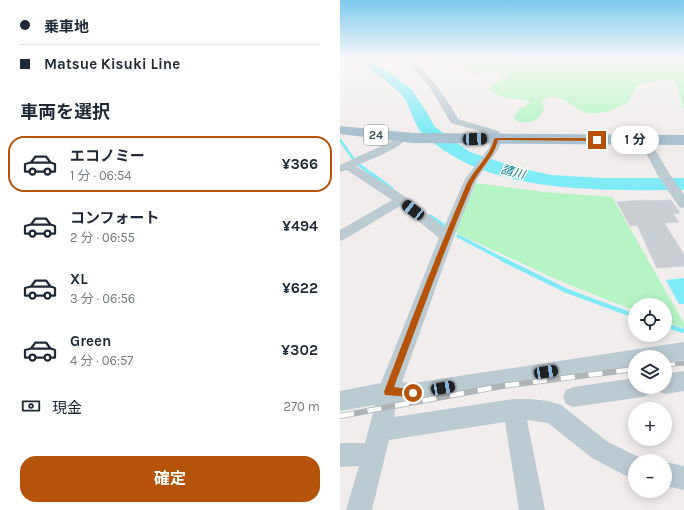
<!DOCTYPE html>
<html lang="ja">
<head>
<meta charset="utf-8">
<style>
	body { margin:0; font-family:Karla,"Noto Sans JP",sans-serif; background:#f6f6f7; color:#1f2937; height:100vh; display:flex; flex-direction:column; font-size:15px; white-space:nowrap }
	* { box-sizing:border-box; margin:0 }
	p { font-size:13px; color:#747a83 }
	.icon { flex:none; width:22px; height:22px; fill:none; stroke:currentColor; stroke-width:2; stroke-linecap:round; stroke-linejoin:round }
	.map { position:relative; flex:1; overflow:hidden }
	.side { display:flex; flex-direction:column; background:#fff; width:340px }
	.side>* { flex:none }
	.hud { display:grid; align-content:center; height:88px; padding:0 20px; background:#fff }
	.fabs { position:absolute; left:288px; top:298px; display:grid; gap:8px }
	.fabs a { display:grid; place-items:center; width:44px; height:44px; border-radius:50%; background:#fff; box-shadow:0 2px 10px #0003; font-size:20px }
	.end { position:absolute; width:18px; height:18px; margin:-9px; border:5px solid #b45309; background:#fff; box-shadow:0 0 0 2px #fff }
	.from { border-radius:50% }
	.bubble { position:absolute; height:28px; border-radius:14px; background:#fff; box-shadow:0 2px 10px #0003; font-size:13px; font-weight:700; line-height:28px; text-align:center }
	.car { position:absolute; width:12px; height:24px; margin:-12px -6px; border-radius:5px; box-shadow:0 0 3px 1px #0007; background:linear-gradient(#222 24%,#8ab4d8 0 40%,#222 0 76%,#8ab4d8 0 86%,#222 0) }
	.hud b { display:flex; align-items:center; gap:14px; height:38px; font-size:15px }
	.hud b+b { border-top:1px solid #e0e1e3 }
	.hud i { width:10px; height:10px; background:#1f2937 }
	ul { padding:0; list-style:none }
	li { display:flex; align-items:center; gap:12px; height:56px; margin:0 8px 6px; padding:0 12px; border:2px solid transparent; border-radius:16px }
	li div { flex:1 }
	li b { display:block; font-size:15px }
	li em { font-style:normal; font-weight:700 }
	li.on { border-color:#b45309 }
	li>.icon { width:36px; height:36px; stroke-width:1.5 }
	h2 { padding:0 20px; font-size:18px; line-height:48px }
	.pay { display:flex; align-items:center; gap:10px; height:44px; padding:0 20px; font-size:15px }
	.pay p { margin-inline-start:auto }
	.action { display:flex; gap:8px; margin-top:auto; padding:8px 20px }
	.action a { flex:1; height:46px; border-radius:16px; background:#b45309; color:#fff; font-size:16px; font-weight:700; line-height:46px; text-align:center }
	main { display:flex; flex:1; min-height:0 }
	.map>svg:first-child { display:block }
	.green { fill:#b6f4c6 }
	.water { fill:#7eebf6 }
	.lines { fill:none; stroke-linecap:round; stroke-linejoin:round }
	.stream-far2 { stroke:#7eebf6; stroke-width:3 }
	.stream-far1 { stroke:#7eebf6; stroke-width:3.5 }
	.stream { stroke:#7eebf6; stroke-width:4.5 }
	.river { fill:#7eebf6; fill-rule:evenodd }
	.building { fill:#c9ced3; stroke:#d1d4da }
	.street { fill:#bccbd2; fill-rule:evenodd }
	.primary { fill:#aac2d0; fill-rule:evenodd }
	.rail-far1-casing { stroke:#afb4b9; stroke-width:5 }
	.rail-casing { stroke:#afb4b9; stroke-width:6 }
	.rail-far1 { stroke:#fff; stroke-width:3.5; stroke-dasharray:10; stroke-linecap:butt }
	.rail { stroke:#fff; stroke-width:4.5; stroke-dasharray:14; stroke-linecap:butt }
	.route { fill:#b45309 }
	.labels { text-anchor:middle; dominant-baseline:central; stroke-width:3; stroke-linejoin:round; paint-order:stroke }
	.shield { fill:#fff; stroke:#7b878e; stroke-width:1 }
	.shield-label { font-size:12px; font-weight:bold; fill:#43545d }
	.far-water-label { font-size:12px; font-style:italic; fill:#047e8b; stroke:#fff }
</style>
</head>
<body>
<main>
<section class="side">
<div class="hud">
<b><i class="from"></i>乗車地</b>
<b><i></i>Matsue Kisuki Line</b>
</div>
<h2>車両を選択</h2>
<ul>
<li class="on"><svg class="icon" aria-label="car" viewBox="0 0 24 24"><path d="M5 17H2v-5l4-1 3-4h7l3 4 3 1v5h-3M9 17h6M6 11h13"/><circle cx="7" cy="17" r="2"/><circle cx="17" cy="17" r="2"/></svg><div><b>エコノミー</b><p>1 分 · 06:54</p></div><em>¥366</em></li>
<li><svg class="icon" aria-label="car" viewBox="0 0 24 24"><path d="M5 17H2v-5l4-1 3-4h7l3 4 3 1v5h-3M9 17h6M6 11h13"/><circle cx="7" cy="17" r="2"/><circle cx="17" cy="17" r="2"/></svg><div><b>コンフォート</b><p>2 分 · 06:55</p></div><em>¥494</em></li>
<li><svg class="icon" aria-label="car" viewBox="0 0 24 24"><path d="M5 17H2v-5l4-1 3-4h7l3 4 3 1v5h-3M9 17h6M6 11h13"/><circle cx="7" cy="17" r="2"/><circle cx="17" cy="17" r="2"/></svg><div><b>XL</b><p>3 分 · 06:56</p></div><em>¥622</em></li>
<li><svg class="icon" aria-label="car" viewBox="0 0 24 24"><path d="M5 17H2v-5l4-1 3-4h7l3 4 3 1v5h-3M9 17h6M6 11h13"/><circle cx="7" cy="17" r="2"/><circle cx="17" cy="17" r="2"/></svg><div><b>Green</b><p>4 分 · 06:57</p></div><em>¥302</em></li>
</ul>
<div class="pay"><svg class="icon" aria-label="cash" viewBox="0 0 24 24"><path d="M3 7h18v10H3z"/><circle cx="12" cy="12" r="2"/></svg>現金<p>270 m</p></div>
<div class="action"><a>確定</a></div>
</section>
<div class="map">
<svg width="344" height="510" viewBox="0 0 344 510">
	<rect width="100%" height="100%" fill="#f1eded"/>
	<g class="green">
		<path d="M93 59H344V110C339 98 342 93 334 81 321 78 309 82 297 86L288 103C277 108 263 115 249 113 232 110 220 88 202 100L204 110 196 120 186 123 177 121 174 118C178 109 182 107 190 103L188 101C174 98 159 99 149 89 154 83 161 81 167 75V73C149 66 146 75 131 73L122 66 95 64 92 62Z"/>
		<path d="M136 183 204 192 272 197 344 323V328L325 322V305H295V311L218 280 118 234 115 231Z"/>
	</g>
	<path class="water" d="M344 278V304H339L326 280Z"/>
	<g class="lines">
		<g class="stream-far2">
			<path d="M0 140 14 160"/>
			<path d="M18 164 34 176"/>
		</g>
		<g class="stream-far1">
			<path d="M33 175 52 189"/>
			<path d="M90 216 103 225"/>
			<path d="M118 236 164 260"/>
		</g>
		<g class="stream">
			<path d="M162 259 227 291 295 316"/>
			<path d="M325 325 344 331"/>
		</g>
		<path class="river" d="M15 59H31L71 89 86 111 95 127 130 152 175 167 211 175 262 178H344V190C260 190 149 196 83 134 74 126 71 105 61 94 52 85 33 71 23 64 20 62 18 62 15 59Z"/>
	</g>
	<path class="building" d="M304 200 306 201 331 200 340 213 333 214 339 222 324 223 342 251 344 255V266L317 268 297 225 290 226 277 202Z"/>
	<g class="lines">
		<g class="street">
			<path d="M65 59H72C91 76 106 97 118 119L158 131 167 139 166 141 161 142 159 148 137 179 114 237 62 382 73 383 344 342V360L325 363V357H295V367L73 403H56L54 417 174 399C190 399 205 399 221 405L268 442 303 459 304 461H295V479L282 474 252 458 208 423 187 420 205 510H179L165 422 49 440 32 510H6L19 466 0 467V443H25L35 405 0 411V391L41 383 99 238 60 206 5 239 0 241V230L52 200 7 170 0 172V165L50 142 58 136H66L67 138C57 150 31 159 16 166L66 197 104 227 125 179 149 148 151 139 153 137 144 132 111 123 91 89Z"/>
			<path d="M304 137 308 138 329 173 344 195V208L339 207 317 174 299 140Z"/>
			<path d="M344 371V391L325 394 318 391 316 387H325V374Z"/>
			<path d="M295 378V387H313L310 394 303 397 233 407 226 404 223 397 226 390 233 387Z"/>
			<path d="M325 462 344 466V490L325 486Z"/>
		</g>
		<path class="primary" d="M0 126 73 133 344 135V145L73 143 0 134Z"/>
		<g class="rail-far1-casing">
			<g id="rail-far1">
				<path d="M325 365 344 363"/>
				<path d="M290 370 295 369"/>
			</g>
		</g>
		<g class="rail-casing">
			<path id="rail" d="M0 416 162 386 295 369"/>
		</g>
		<use href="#rail-far1" class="rail-far1"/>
		<use href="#rail" class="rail"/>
	</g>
	<linearGradient id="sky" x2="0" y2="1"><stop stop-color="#7dcaee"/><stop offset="0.45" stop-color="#f9f7f7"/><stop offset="1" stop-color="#f9f7f7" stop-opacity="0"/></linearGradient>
	<rect width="344" height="131" fill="url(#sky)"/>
	<path class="route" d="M156 138H257L259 140 257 141 158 140C154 158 138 170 131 187 103 253 79 320 54 387L76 390 78 393 76 396 73 397 45 395 44 392C70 323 96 255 125 188 132 170 150 158 154 139Z"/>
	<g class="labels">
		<rect class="shield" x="24" y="125" width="24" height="20" rx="3"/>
		<g class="shield-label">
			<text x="36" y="135">24</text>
		</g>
		<g class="far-water-label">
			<text transform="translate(173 172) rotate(15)">請川</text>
		</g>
	</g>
</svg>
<div class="fabs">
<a><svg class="icon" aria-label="locate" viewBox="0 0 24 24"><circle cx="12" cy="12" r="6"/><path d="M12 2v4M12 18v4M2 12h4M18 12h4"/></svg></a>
<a><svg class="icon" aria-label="layers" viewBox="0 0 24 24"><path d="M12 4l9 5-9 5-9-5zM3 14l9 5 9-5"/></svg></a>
<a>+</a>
<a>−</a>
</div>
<i class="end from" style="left:73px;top:393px"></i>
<i class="end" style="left:257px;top:140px"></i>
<div class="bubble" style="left:271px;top:126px;width:48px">1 分</div>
<i class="car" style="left:135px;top:139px;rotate:88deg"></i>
<i class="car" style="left:73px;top:210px;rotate:308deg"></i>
<i class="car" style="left:206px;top:372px;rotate:81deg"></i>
<i class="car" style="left:103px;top:388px;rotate:81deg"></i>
</div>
</main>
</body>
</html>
